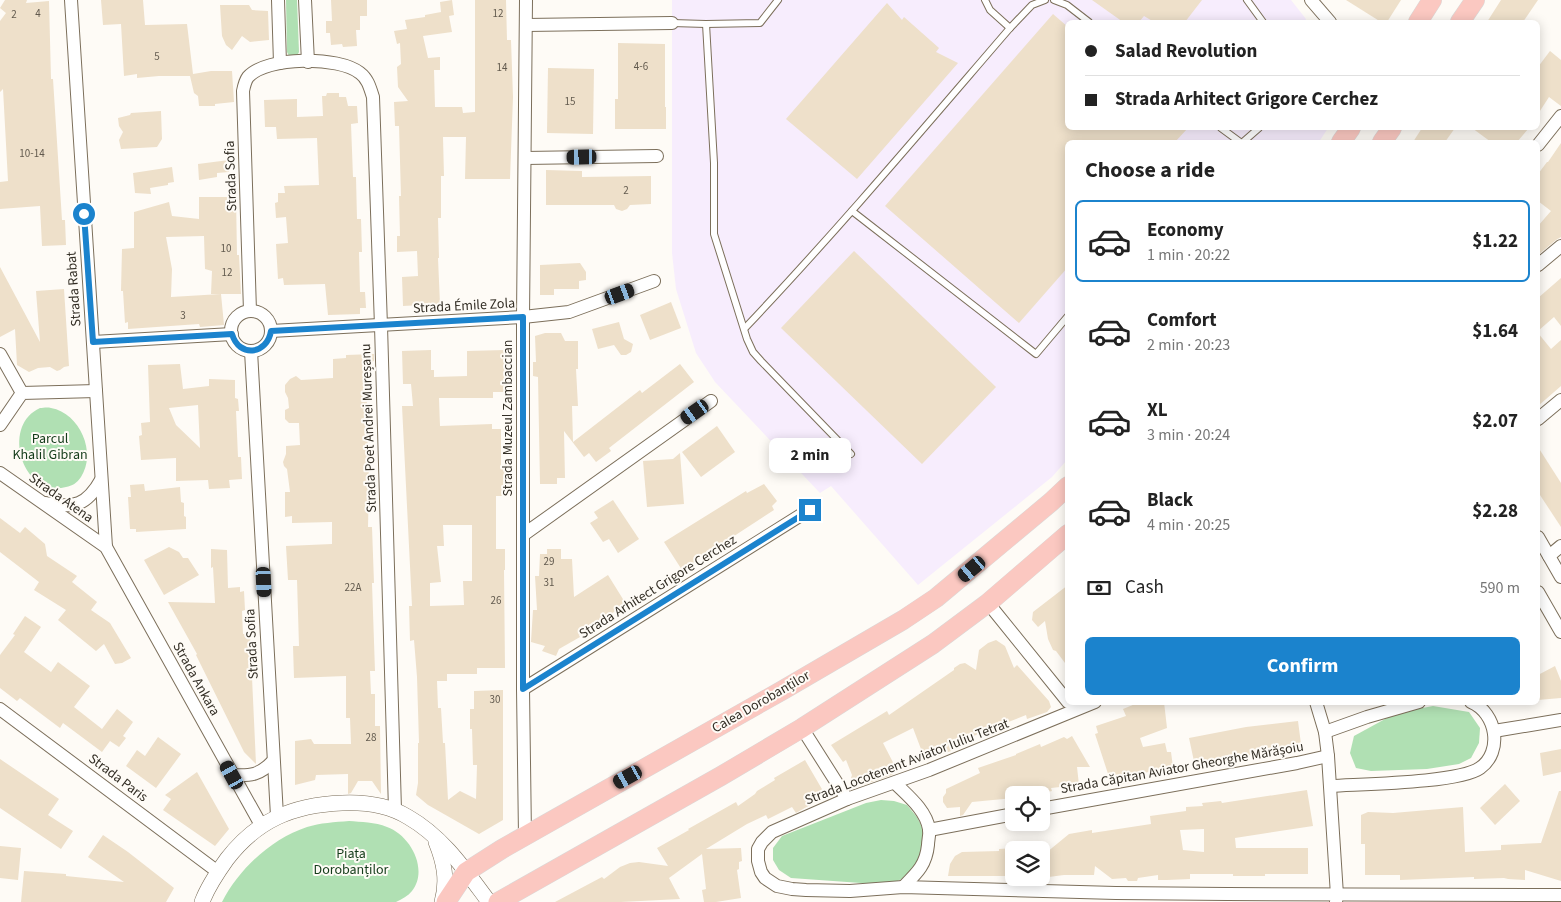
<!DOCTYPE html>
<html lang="en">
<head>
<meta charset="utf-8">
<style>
	body { margin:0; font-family:"Source Sans 3",sans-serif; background:#f6f6f6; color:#222; height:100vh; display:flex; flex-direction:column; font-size:19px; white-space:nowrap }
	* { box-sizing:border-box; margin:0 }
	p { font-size:16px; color:#767676 }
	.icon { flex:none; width:28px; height:28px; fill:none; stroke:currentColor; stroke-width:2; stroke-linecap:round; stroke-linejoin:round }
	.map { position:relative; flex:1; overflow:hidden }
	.side { position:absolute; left:1065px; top:140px; width:475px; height:565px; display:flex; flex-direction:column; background:#fff; border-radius:8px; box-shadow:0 2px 12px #0003 }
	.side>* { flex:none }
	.guide { position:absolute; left:1065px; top:20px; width:475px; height:110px; border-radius:8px; box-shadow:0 2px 12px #0003; display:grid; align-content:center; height:110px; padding:0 20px; background:#fff }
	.fabs { position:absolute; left:1005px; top:786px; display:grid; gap:10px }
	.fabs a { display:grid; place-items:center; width:45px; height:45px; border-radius:8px; background:#fff; box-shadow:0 2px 12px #0003; font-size:25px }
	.end { position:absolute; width:22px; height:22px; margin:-11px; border:6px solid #1b83cd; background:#fff; box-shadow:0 0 0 2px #fff }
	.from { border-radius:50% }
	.bubble { position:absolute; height:35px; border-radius:8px; background:#fff; box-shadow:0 2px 12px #0003; font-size:16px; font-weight:700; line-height:35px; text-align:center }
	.car { position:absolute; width:15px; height:30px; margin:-15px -8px; border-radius:6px; box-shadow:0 0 4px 1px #0007; background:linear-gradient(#222 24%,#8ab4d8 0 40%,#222 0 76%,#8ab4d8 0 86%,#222 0) }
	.guide b { display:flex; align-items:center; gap:18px; height:48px; font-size:19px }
	.guide b+b { border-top:1px solid #e0e0e0 }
	.guide i { width:12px; height:12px; background:#222 }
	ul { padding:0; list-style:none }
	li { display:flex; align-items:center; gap:15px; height:82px; margin:0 10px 8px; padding:0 10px; border:2px solid transparent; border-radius:8px }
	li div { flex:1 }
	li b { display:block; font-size:19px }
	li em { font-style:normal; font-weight:700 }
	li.current { border-color:#1b83cd }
	li>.icon { width:45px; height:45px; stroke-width:1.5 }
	h2 { padding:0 20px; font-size:22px; line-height:60px }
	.pay { display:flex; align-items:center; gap:12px; height:55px; padding:0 20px; font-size:19px }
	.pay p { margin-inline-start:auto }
	.action { display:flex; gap:10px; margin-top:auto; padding:10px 20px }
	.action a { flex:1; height:58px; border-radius:8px; background:#1b83cd; color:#fff; font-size:20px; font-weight:700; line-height:58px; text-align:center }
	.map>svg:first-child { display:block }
	.commercial { fill:#f7edfd }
	.green { fill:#b0e0b3 }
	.building { fill:#eee0ca; fill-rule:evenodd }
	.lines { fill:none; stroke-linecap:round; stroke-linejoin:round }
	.service-casing { stroke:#7c6f5b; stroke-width:8 }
	.minor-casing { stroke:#7c6f5b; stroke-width:14 }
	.tertiary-casing { stroke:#7c6f5b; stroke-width:16 }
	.primary-casing { stroke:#dad9d8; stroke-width:20 }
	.service { stroke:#fff; stroke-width:6 }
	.minor { stroke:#fff; stroke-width:12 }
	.tertiary { stroke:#fff; stroke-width:15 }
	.primary { stroke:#fbc8c1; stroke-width:19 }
	.route { stroke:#1b83cd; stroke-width:6 }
	.labels { text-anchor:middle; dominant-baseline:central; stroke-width:4; stroke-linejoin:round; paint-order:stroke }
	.number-label { font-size:11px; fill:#625a4e }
	.street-label { font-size:14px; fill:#332e25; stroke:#fefbf6 }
	.park-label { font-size:14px; fill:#133b19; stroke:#fefbf6 }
</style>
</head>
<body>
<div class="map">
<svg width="1561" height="902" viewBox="0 0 1561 902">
	<rect width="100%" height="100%" fill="#fefbf6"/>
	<path class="commercial" d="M672 0H1291L1306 19 1305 22H1068V128H1328L1319 142H1068L1067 460 1052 477 918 585 831 486 820 493 715 382 696 353 676 289 672 253Z"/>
	<g class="green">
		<path d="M286 0H297L299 52 297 56H289L287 52Z"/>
		<path d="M40 408C43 408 47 407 51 408 80 413 97 453 81 477 77 483 72 486 66 487 23 499 0 426 40 408Z"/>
		<path d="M1433 706 1469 712 1480 728 1479 743 1471 758 1459 764 1427 769 1371 771 1356 768 1350 753 1354 736 1396 713Z"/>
		<path d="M881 800 894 801 907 805 917 817 923 829 925 843 921 859 905 877 894 883 875 884 791 878 779 870 773 860V848L782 836 866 803Z"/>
		<path d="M349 821C361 822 375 822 387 827 410 835 429 869 412 891 408 896 402 899 396 902H222C239 869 271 839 307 827 320 823 335 822 349 821Z"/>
	</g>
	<g class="building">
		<path d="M5 0H27L26 3 49 1 51 79H53L62 220H65L66 245 42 246 40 206 0 209V182L8 181 3 89 0 92V21L6 13 0 8Z"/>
		<path d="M101 0H143L145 25 187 24 193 74 211 71H232L234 102 215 104V106H199L198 96 194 93 190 76H159L137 78V74L124 76 121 24 103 25Z"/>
		<path d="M331 0H367V16H360V30H356L357 46 343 47 342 44 331 45 330 33H326V21H332Z"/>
		<path d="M452 0 454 15 449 16 452 32 423 36 428 58 440 57V70H434L435 107H462L463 113 475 112V0H506L507 40H511L513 97 510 179H465L466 137H443L444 176H441V218H438L439 258H438L440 304 403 306 402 277 418 276 417 251 397 252V236H400L399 196H401L399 126H395L394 102 408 101 398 87 397 67 401 64 400 43 397 44 394 31 407 29 405 20 425 17V15L441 12 440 2Z"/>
		<path d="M1092 0H1202L1185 22H1154L1144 16 1139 22H1123Z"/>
		<path d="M1346 0H1401L1387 22H1381Z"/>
		<path d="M1501 0H1538L1523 22H1487Z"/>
		<path d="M887 3 902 20 904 17 939 48 936 52 958 63 857 179 786 119Z"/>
		<path d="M220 5H249L252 10 268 11 269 40 250 42 242 36 232 50 226 45 222 36Z"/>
		<path d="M1053 14 1068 27V128H1188L1175 142H1068V267L1019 323 885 206Z"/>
		<path d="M618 43 665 44V107H666V129H615V99H618Z"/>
		<path d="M1550 51 1561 60V106L1549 97 1538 114V67Z"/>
		<path d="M548 68 594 69 593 134 547 133Z"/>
		<path d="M327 93H339V97H346L348 106H357L358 123 351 124 353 177H356L357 219H361L362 252H359L360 292H365L366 308H360V314L328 315 325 284 284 285 283 278 278 279 276 244 288 243 286 217 276 218 275 203 278 202V193H285L284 186 319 185 317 138 277 139 276 127H265L264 100 297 99V117L323 116 322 96H326Z"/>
		<path d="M161 111 162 139 157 147 121 149 119 140 123 132 119 126 118 118 130 115 131 113Z"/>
		<path d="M1422 128H1455L1445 142H1413Z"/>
		<path d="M1472 128H1529L1517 142H1491Z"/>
		<path d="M1561 143V237L1556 240 1538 255V226L1551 211 1538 201V174L1547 162H1548Z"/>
		<path d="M229 160V172L217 173V177L199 180 198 164Z"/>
		<path d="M172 167 174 182 168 183V185L150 188 151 194 135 193 133 173Z"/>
		<path d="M546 170 582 171V177L651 176V204L630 205 627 209 622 211 616 209 614 205H546Z"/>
		<path d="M199 197H236L237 255H239L241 294H221L224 325 200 327 199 324 128 329V322L125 323 123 291H121L122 249 134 248V212L169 202 172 216 199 219ZM204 236 205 269 212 271 211 294H221L171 297 172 269 166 237Z"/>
		<path d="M854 251 996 387 922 464 781 328Z"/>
		<path d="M580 263 586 272V280L579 281V289H554V295H540V265Z"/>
		<path d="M0 267 40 342 36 291 64 289 69 366 64 367 60 370 57 371 50 367 38 368 29 372 17 365 15 329 0 337Z"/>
		<path d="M1561 278V326L1554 317 1538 331V298Z"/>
		<path d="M671 302 681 328 650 340 640 315Z"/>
		<path d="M619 322 624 339 633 344 631 352 626 355H621L614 345 598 349 592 329Z"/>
		<path d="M545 333H561L565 341H578V369H576L578 406H572L573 442 640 390 642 393 680 364 694 382 609 448 611 451 596 462 589 453 584 457 564 431 565 478H557V484H540L538 377 533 376V362H536L535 336Z"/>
		<path d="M1538 333 1551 349 1561 340V386L1538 406Z"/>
		<path d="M431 350V370H434V377L467 376V351L505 350 506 392H493V398H439L440 426 492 424V429H501V467H507V496H496V549H505V570H504L505 668H477V674H447V681H437L438 708H441L443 743H445L448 800 460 791 476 799 477 765H473L472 729H470V709H474V691L503 690V820L479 834 428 805 416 795 418 783V743H419L417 677 414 640 410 641 409 606H412L402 406H413L411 384H403L402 351ZM443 525H472V581H463L464 605 430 606V583L441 582 437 546H444Z"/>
		<path d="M374 354V361L366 364 367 407H370L371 424 367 425 369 482 368 527H372L374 583H372L375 671H370L371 694H375V726H380L381 794 372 781H358L351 793 348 794V774L316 775 315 780 295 785V741L311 739 314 744H351L350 718H346V676L294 678 293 646H299L297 580H288L286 546 332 544V522L292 523V516L285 517V492H290L287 469 284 466 283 462 286 454V446L300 445 299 423H289L285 419V410L289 408 288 398 285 392V385L290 379 296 376 301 380 333 378V359L346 358V355Z"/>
		<path d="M180 364 183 389 209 386V379L235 380V398L238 399 239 411H236L238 457H241L242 479 229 480 230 488 209 489 208 480 176 481V458L141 460 139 436 142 435 141 423 150 422 148 365ZM198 405 200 448 176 425 169 408Z"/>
		<path d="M717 426 735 452 701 477 682 452Z"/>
		<path d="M1538 447 1561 483V527L1538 492Z"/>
		<path d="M680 453 684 504 647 507 643 461 673 459Z"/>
		<path d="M144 484 145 491 180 487 181 502 184 503V516L186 517V529L136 532V529H130L128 497H131L130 485Z"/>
		<path d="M764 484 777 501 772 506 774 510 682 570 664 542 746 491 747 493Z"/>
		<path d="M613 500 639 539 618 553 609 539 603 542 590 523 598 518 594 512Z"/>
		<path d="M0 518 20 533 25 527 45 544 47 556 77 576 72 582 97 602 91 610 110 623 131 658 122 663 115 664 104 644 96 651 58 620 66 610 34 590 39 582 0 552Z"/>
		<path d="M169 547 179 552 183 558H188L199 575 164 595 144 560Z"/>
		<path d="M211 549 227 550 228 588 240 587V592L244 591 245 610 242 611 243 634H250L256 764 244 752 196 655 197 654 168 602 215 603 213 567 211 568Z"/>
		<path d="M547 549H561V559H572L574 597 608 575 626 604 579 635 580 637 559 649 556 656 542 651 545 646 531 642 533 610H537L535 576H539L540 554H547Z"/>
		<path d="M1068 585V667L1056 651 1053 650 1048 639 1045 621 1038 627 1032 620 1033 612Z"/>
		<path d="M25 616 41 627 24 652 51 672 58 662 90 686 74 707 102 729 117 709 133 722 123 736 126 738 119 747 110 741 102 752 63 723 60 728 20 698 17 701 0 688V655L15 635 13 634Z"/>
		<path d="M996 640 1005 646 1014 668 1017 665 1049 701 1051 707 1047 712 1027 719 1026 715 978 734 950 748 951 751 928 759 924 757 913 728 883 743 897 770 892 775 863 785 857 784 851 778 852 775 846 760 843 762 831 745 887 711 889 715 954 670V668L960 664 965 663 976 670 979 650 988 643Z"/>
		<path d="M1555 666 1561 681V698L1538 700V675Z"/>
		<path d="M1140 702H1164L1167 728 1140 738 1143 747 1165 743 1167 752H1171L1173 767 1134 775 1135 782 1112 786 1095 734 1098 733 1096 726 1126 716 1123 709Z"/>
		<path d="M1298 721 1301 744 1250 750 1251 755 1195 766 1189 738 1246 727Z"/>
		<path d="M1072 736 1090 767H1077L1079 785 1051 788 1052 791 1036 795H1014V798L972 802 963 815 960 816V807L947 808 943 802V797L946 793V789L980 773 978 768 1016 755V754L1040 744 1041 747 1064 737 1067 739Z"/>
		<path d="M158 737 181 754 156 788 126 766 137 750 145 756Z"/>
		<path d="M1561 749V772L1543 776 1540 753Z"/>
		<path d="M0 759 59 799 48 815 73 831 61 849 0 808Z"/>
		<path d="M805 760 826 796 796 813 792 807 768 819 766 815 747 824 706 849 741 848 742 861 739 862V869L737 870 741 898 716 902H704L702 890 706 889 702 854 669 878 680 899 621 902H555L602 877 604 879 620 867 630 863 639 862 668 866 657 848 689 830 688 829 736 802 738 806 755 794 757 791 775 780 774 778Z"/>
		<path d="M197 772 229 829 215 846 163 810 171 799 165 795Z"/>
		<path d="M1505 784 1520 801 1495 825 1480 808Z"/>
		<path d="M1307 790 1313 826 1235 838 1236 848H1308V874H1265V876H1233V874H1190V879L1167 880H1158V875L1138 878 1137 881H1128L1126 878 1112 879 1095 866 1094 875H1064L1041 878V857L1069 834 1092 830V833L1151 824 1150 816 1186 811V807L1203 806 1202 803 1221 801 1222 803ZM1204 829V852L1183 850 1180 830Z"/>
		<path d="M1559 791H1561V881L1525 870V880L1508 879 1504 878 1474 879V877L1400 880V875H1365V844H1361V815L1368 812 1393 813 1463 807 1465 852 1501 850V845L1541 843Z"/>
		<path d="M103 835 128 852 174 888 166 902H21L24 871 66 874V876L124 882 88 857Z"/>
		<path d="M0 846 21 848 18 880 0 878Z"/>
		<path d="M1014 848V876H948L950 864 955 856 962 852 999 851V849Z"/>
	</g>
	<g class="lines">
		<g class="service-casing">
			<g id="service">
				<path d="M985 0 990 10 1010 28"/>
				<path d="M1054 0 1067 5 1089 22"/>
				<path d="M1247 0 1263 22"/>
				<path d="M672 23 706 24 760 23 778 0"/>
				<path d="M706 24 714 163V234L747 339 753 352 761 361 851 454"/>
				<path d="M1221 128 1240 142"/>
				<path d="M1243 142 1259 128"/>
				<path d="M852 211 1036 354 1068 316"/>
				<path d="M745 328C837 231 923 129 1010 28L1032 5 1045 0"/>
			</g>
		</g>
		<g class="minor-casing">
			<g id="minor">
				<path d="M71 0 106 547"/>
				<path d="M278 0 280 63"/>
				<path d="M305 0 308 62"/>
				<path d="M1311 0 1330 22"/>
				<path d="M526 25 672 23"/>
				<path d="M1538 145 1561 116"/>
				<path d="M525 158 657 156"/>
				<path d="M1538 265 1561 246"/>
				<path d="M250 311 243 91C244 86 245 81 248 77 267 56 339 56 360 73 368 79 370 88 373 97L381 326 395 810"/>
				<circle cx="251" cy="331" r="20"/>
				<path d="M271 331 523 317 569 312 654 281"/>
				<path d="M93 342 232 334"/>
				<path d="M251 351 277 816"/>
				<path d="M0 354 22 393"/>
				<path d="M1538 419 1561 400"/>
				<path d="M0 425 22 393 96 391"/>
				<path d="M0 473 106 547 261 825"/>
				<path d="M46 503C74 509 87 505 101 480"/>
				<path d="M523 535 711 401"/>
				<path d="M1538 537 1561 577"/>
				<path d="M1549 556 1561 546"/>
				<path d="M1538 592 1561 632"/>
				<path d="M988 603 1068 702"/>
				<path d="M523 689 809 510"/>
				<path d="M1095 702 929 770 847 799 772 832 762 842 758 849V861L761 872 765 878 777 886 792 889 806 890 850 891 903 887 1116 893 1227 894 1561 895"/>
				<path d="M1316 702 1325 732 1328 756 1337 895 1336 902"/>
				<path d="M0 709 218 872"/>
				<path d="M802 728 847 799"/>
				<path d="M1494 731 1561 720"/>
				<path d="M1325 732 1367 717 1419 702"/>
				<path d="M233 775C251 776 260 775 273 761"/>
				<path d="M895 783C908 796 926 810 929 829 930 834 928 840 928 845 926 865 917 873 903 887"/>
				<path d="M1331 786C1360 784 1459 783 1480 768 1503 752 1497 713 1471 702"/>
				<path d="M1041 809 1297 763 1328 756"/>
				<path d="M929 830 1014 814"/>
				<path d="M525 836 523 689V317L526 0"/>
			</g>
		</g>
		<g class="tertiary-casing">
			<g id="tertiary">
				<path d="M436 842C444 862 448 880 442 902"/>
				<path d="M202 902C208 886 217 873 227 859 257 820 293 805 342 803 365 802 388 805 408 817 443 837 465 870 489 902"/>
			</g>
		</g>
		<g class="primary-casing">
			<g id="primary">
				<path d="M1418 22 1432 0"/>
				<path d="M1460 22 1475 0"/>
				<path d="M1341 142 1351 128"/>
				<path d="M1382 142 1392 128"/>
				<path d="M446 902 466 872 502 849 783 690 903 620 936 598 1051 502 1068 486"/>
				<path d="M498 902 721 776 802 728 933 644 988 603 1068 534"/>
			</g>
		</g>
		<use href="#service" class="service"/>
		<use href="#minor" class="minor"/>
		<use href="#tertiary" class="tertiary"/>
		<use href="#primary" class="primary"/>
	</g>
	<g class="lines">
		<path class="route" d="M84 214 93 342 232 334C239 358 267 355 271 331L523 317V689L810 510"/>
	</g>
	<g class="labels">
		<g class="number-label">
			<text x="38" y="13">4</text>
			<text x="498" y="13">12</text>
			<text x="14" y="14">2</text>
			<text x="157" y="56">5</text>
			<text x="641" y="66">4-6</text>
			<text x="502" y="67">14</text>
			<text x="570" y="101">15</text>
			<text x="32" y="153">10-14</text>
			<text x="626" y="190">2</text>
			<text x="226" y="248">10</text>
			<text x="227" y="272">12</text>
			<text x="183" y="315">3</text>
			<text x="549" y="561">29</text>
			<text x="549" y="582">31</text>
			<text x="353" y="587">22A</text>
			<text x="496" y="600">26</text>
			<text x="495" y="699">30</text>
			<text x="371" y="737">28</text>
		</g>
		<g class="street-label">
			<text transform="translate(231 176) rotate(-92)">Strada Sofia</text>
			<text transform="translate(74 289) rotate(-94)">Strada Rabat</text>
			<text transform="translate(464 306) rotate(-3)">Strada Émile Zola</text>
			<text transform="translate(508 418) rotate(-90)">Strada Muzeul Zambaccian</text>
			<text transform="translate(369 428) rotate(-92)">Strada Poet Andrei Mureșanu</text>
			<text transform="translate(61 498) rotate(35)">Strada Atena</text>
			<text transform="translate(658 587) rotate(-32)">Strada Arhitect Grigore Cerchez</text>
			<text transform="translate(252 644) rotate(-93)">Strada Sofia</text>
			<text transform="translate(196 679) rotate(61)">Strada Ankara</text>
			<text transform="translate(761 702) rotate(-30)">Calea Dorobanților</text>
			<text transform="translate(907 762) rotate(-21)">Strada Locotenent Aviator Iuliu Tetrat</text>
			<text transform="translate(1182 768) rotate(-10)">Strada Căpitan Aviator Gheorghe Mărășoiu</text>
			<text transform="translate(118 778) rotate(37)">Strada Paris</text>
		</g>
		<g class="park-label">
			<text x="50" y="439">Parcul<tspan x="50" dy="16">Khalil Gibran</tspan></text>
			<text x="351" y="854">Piața<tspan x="351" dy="16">Dorobanților</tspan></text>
		</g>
	</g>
</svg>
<div class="fabs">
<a><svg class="icon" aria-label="locate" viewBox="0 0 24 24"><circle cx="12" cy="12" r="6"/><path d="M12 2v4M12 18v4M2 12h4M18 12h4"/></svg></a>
<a><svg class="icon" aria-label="layers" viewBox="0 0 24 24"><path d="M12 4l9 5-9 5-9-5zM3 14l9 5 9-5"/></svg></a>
</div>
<i class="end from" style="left:84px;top:214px"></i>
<i class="end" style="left:810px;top:510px"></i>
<div class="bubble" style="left:769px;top:438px;width:82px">2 min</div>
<i class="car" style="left:582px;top:157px;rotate:269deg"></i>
<i class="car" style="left:620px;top:294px;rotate:70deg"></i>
<i class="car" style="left:695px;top:412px;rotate:235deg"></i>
<i class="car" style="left:972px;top:569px;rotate:230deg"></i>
<i class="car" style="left:264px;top:582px;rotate:177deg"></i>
<i class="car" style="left:232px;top:775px;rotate:331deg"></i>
<i class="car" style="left:628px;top:777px;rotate:241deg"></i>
<div class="guide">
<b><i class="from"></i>Salad Revolution</b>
<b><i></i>Strada Arhitect Grigore Cerchez</b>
</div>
<section class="side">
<h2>Choose a ride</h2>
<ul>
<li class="current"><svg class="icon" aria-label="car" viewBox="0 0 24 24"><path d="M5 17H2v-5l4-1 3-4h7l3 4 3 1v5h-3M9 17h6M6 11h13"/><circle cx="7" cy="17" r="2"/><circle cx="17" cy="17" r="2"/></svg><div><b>Economy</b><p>1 min · 20:22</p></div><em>$1.22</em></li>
<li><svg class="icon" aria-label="car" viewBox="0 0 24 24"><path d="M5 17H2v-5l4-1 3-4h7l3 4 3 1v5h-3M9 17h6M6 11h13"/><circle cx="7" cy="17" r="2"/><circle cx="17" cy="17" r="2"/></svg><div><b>Comfort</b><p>2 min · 20:23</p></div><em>$1.64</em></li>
<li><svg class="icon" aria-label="car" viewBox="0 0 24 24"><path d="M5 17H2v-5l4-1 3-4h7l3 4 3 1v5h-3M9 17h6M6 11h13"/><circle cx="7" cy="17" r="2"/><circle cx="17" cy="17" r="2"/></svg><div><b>XL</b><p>3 min · 20:24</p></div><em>$2.07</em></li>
<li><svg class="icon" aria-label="car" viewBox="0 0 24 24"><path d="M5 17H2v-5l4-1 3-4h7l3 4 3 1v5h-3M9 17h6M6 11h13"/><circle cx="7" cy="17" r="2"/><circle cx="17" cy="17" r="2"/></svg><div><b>Black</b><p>4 min · 20:25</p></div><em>$2.28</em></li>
</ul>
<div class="pay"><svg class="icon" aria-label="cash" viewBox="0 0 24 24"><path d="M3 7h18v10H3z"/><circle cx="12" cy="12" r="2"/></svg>Cash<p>590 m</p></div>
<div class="action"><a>Confirm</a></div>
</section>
</div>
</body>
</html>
